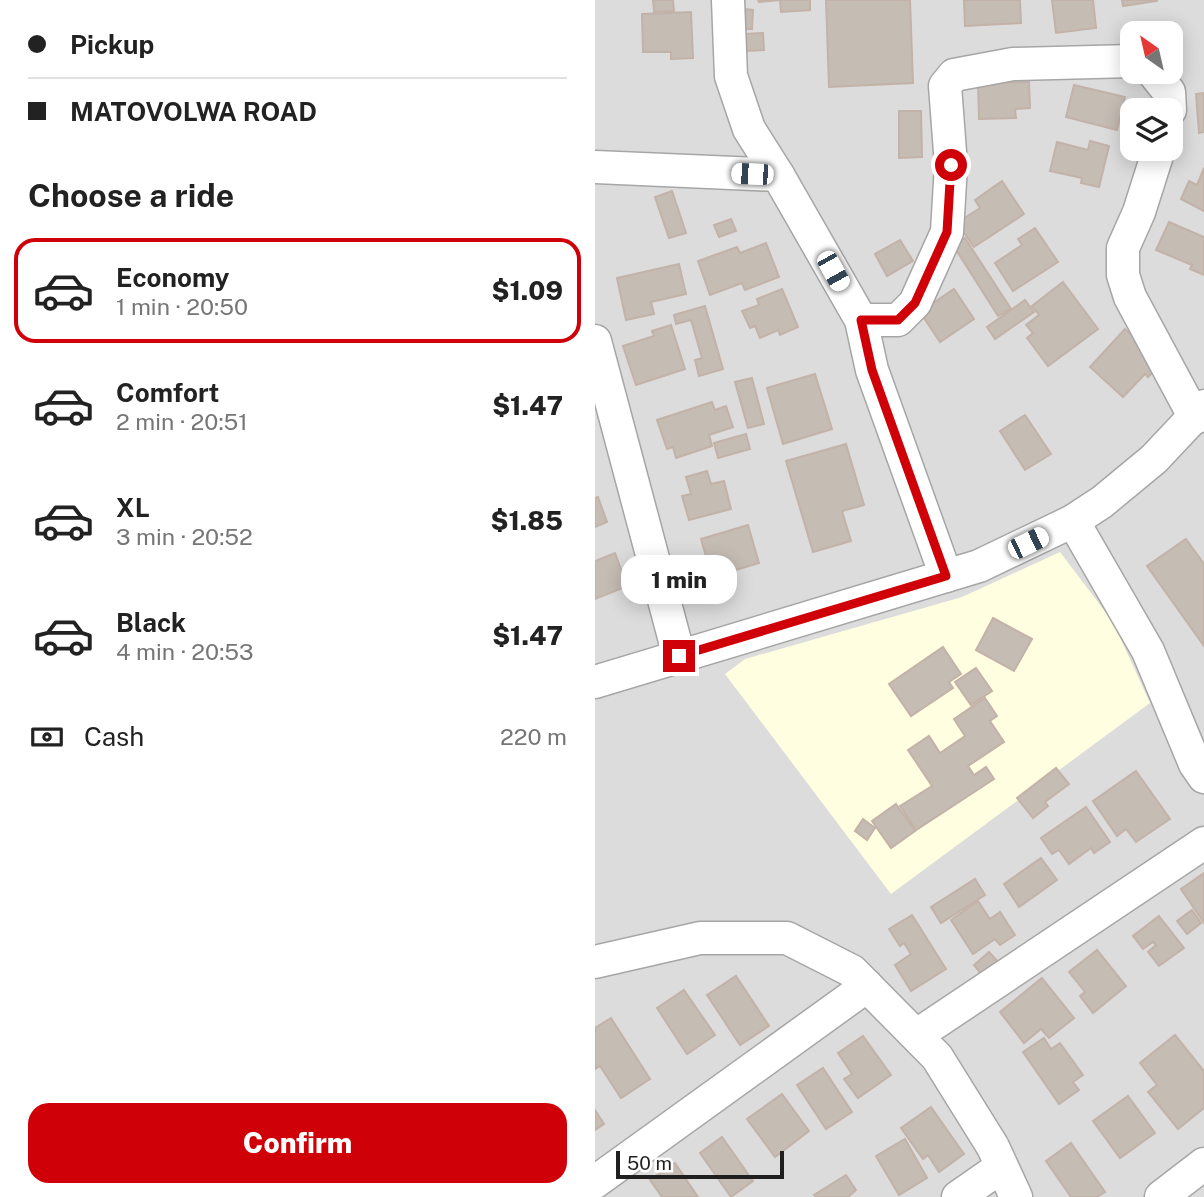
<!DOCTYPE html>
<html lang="en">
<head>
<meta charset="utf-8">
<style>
	body { margin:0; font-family:"Public Sans",sans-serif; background:#f2f2f2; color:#222; height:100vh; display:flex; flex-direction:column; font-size:26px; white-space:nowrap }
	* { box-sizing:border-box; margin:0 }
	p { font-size:23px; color:#767676 }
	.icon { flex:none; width:38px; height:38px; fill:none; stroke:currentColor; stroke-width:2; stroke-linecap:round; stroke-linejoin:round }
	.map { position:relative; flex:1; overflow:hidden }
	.drawer { display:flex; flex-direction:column; background:#fff; width:595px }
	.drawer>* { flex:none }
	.banner { display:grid; align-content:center; height:154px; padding:0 28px; background:#fff }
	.needle { width:46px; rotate:326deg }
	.fabs { position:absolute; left:525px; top:21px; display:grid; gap:14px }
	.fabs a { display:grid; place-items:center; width:63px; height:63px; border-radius:14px; background:#fff; box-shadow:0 4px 18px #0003; font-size:35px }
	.scale { position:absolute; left:21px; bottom:18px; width:168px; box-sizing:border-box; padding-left:7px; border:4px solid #1f1f1f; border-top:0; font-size:19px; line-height:24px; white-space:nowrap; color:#1f1f1f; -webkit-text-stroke:5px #fff; paint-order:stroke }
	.end { position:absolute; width:32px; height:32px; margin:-16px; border:9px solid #cf0007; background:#fff; box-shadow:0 0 0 4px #fff }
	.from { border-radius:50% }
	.bubble { position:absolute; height:49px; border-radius:21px; background:#fff; box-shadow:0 4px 18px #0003; font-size:23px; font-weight:800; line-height:49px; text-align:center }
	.car { position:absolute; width:21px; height:42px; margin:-21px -10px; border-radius:9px; box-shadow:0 0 5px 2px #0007; background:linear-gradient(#fff 24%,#345 0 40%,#fff 0 76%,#345 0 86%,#fff 0) }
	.banner b { display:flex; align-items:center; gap:24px; height:66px; font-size:26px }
	.banner b+b { border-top:2px solid #e0e0e0 }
	.banner i { width:18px; height:18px; background:#222 }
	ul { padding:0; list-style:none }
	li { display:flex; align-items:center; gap:21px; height:105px; margin:0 14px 10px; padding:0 14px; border:4px solid transparent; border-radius:21px }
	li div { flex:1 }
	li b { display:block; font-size:26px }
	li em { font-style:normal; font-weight:800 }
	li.on { border-color:#cf0007 }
	li>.icon { width:63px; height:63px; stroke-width:1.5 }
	h2 { padding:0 28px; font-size:32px; line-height:84px }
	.pay { display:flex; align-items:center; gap:18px; height:77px; padding:0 28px; font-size:26px }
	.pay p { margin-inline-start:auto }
	.cta { display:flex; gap:14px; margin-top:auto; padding:14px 28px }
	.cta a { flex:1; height:80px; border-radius:21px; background:#cf0007; color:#fff; font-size:28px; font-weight:800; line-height:80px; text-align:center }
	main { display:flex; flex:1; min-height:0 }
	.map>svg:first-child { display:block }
	.residential { fill:#dddcdc; fill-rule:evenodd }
	.education { fill:#fffee0 }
	.building { fill:#c5bcb4; stroke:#c3b2a7; stroke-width:2 }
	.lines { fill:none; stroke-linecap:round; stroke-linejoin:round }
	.minor-casing { stroke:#a6a6a6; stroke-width:35 }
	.minor { stroke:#fff; stroke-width:32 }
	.route { stroke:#cf0007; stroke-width:9 }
</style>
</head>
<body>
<main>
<section class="drawer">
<div class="banner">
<b><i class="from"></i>Pickup</b>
<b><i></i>MATOVOLWA ROAD</b>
</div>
<h2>Choose a ride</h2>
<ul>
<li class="on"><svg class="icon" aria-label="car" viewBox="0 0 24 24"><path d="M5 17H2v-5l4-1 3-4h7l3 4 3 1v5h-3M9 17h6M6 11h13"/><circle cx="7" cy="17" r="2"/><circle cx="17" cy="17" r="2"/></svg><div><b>Economy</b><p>1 min · 20:50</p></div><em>$1.09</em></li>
<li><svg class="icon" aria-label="car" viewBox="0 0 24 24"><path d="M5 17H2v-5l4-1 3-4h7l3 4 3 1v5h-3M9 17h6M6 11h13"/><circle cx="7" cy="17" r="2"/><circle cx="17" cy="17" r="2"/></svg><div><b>Comfort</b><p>2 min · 20:51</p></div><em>$1.47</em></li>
<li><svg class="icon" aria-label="car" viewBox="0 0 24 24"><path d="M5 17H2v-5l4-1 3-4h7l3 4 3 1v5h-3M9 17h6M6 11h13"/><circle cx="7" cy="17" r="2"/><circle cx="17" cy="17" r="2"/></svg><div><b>XL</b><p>3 min · 20:52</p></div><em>$1.85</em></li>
<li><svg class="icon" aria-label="car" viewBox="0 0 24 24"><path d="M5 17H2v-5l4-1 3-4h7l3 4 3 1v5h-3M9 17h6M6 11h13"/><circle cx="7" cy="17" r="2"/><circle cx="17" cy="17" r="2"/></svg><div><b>Black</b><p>4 min · 20:53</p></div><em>$1.47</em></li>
</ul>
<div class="pay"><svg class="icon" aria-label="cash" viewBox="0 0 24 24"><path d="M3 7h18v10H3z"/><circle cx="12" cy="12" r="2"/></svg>Cash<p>220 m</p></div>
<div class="cta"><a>Confirm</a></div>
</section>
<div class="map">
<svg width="609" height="1197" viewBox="0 0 609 1197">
	<rect width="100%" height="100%" fill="#f0ece5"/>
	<path class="residential" d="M0 0H609V1197H0ZM537 33H576V72H537ZM537 110H576V149H537Z"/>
	<path class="education" d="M465 552 518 622 555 703 296 894 130 674 150 659 367 597Z"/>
	<g class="building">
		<path d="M58 0H78L79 11 59 12Z"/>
		<path d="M163 0H215V10L186 12 185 0 164 2Z"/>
		<path d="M231 0H315L318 83 234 87Z"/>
		<path d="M369 0H425L426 23 370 26Z"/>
		<path d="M457 0H498L501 28 461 33Z"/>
		<path d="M527 0H562V1L528 6Z"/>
		<path d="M149 9 158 10 157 29H147Z"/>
		<path d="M96 12 98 58 76 59V52H48L47 14Z"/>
		<path d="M168 33 169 50 151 51 150 34Z"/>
		<path d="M434 82 435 108 420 109 421 118 384 119 383 83Z"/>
		<path d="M479 85 530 97 522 130 471 117Z"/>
		<path d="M609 93V132L604 133 601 94Z"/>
		<path d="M536 101 550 105 549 110H537V140L528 137Z"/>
		<path d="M304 111H326L327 157 304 158Z"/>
		<path d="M495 141 514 146 504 187 486 183 487 178 455 171 462 142 493 150Z"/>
		<path d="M609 168V211L586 199 594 181 602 185Z"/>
		<path d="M407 181 429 214 379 247 362 223 385 208 380 200Z"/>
		<path d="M77 191 91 233 74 238 60 197Z"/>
		<path d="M136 219 141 231 124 237 119 225Z"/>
		<path d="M574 222 609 237V275L595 269 597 265 561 250Z"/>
		<path d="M440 228 463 262 418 291 400 263 427 245 423 239Z"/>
		<path d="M370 238 416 309 403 316 358 245Z"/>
		<path d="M305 240 318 261 292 276 280 254Z"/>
		<path d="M171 243 184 277 150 290 147 283 115 295 103 261 142 247 145 253Z"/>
		<path d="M84 264 91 294 56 302 59 314 31 320 22 278Z"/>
		<path d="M468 282 503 329 453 366 432 338 438 333 431 325 444 315 437 306Z"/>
		<path d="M187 289 203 327 185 335 183 330 165 338 160 326 155 328 147 311 164 305 162 299Z"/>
		<path d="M359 289 379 319 345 342 325 312Z"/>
		<path d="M430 300 439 312 400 339 392 327Z"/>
		<path d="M110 306 128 369 104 376 100 360 107 358 96 320 81 324 79 315Z"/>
		<path d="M76 325 90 369 41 385 28 346 59 336 57 331Z"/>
		<path d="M530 329 567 363 553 377 550 374 528 397 495 367Z"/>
		<path d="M220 374 237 429 188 444 172 388Z"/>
		<path d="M157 378 169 424 153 428 140 382Z"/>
		<path d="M117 402 120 410 131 406 138 427 114 435 117 446 81 458 78 447 72 449 62 420Z"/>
		<path d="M430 415 456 454 430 470 405 431Z"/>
		<path d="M151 434 155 449 123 458 119 443Z"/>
		<path d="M251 444 269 505 247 511 256 541 218 552 191 461Z"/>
		<path d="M112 471 116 484 129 481 136 509 94 520 87 496 96 494 91 477Z"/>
		<path d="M3 497 12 522 0 527V498Z"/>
		<path d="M153 525 164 563 117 577 106 539Z"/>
		<path d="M591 539 609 564V646L552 566Z"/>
		<path d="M20 553 27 572 35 569 40 583 0 599V561Z"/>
		<path d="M398 618 437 639 419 671 381 650Z"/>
		<path d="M348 647 366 674 354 682 358 688 316 716 294 684Z"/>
		<path d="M381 668 397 691 376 705 360 682Z"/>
		<path d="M390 698 402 716 395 721 409 742 373 766 379 775 391 767 399 779 321 830 305 806 337 786 313 750 334 736 345 753 370 736 359 719Z"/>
		<path d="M461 768 474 784 450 802 453 806 438 818 422 798Z"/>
		<path d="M541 771 575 819 541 842 531 829 522 836 498 801Z"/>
		<path d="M301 804 320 831 296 848 277 821Z"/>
		<path d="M491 807 515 842 499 853 496 848 474 864 464 850 457 854 446 838Z"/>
		<path d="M268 819 280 828 272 840 260 831Z"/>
		<path d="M446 858 462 880 424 907 409 884Z"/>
		<path d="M609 873V923L586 889Z"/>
		<path d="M380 879 390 895 346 923 336 907Z"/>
		<path d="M383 901 395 919 405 912 420 935 405 945 400 939 378 954 356 920Z"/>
		<path d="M597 910 606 923 592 934 582 921Z"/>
		<path d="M317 915 351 969 316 991 300 965 316 954 309 943 305 946 294 929Z"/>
		<path d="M564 916 589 948 564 966 553 952 561 945 558 942 548 949 538 936Z"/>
		<path d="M502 950 531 986 498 1013 485 996 490 992 474 972Z"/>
		<path d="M394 952 404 963 388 976 379 965Z"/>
		<path d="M141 976 174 1026 145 1045 112 995Z"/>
		<path d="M447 978 479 1018 454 1038 446 1029 429 1043 405 1012Z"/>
		<path d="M89 990 120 1035 92 1054 62 1008Z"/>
		<path d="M16 1018 55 1079 26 1098 5 1066 0 1069V1028Z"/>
		<path d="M580 1035 609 1071V1108L583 1129 553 1092 562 1085 545 1063Z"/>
		<path d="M268 1036 296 1075 263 1098 249 1079 257 1074 243 1053Z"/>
		<path d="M449 1038 456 1049 465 1043 488 1075 478 1082 484 1090 464 1104 428 1052Z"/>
		<path d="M228 1068 257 1112 231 1129 202 1085Z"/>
		<path d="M187 1094 214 1131 180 1157 152 1119Z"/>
		<path d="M533 1096 560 1133 525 1158 498 1121Z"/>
		<path d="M336 1107 369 1154 344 1172 333 1155 328 1159 306 1128Z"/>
		<path d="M0 1110 9 1124 0 1130Z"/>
		<path d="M127 1137 158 1181 136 1197 105 1153Z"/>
		<path d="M310 1139 332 1178 304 1195 281 1156Z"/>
		<path d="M476 1143 510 1192 502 1197H476L451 1161Z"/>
		<path d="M80 1163 103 1197H67L55 1180Z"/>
		<path d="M251 1175 261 1190 253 1197H221L219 1195Z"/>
	</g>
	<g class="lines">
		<g class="minor-casing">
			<g id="minor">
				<path d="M133 0 136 76 154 129 183 175 266 320 277 370 351 576"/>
				<path d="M558 72 574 92 575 110"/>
				<path d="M564 149 544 212 528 248V275L535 297 600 418"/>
				<path d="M0 167 183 175"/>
				<path d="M266 320H303L320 303 352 232 356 165 350 86 359 75 418 64 537 61"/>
				<path d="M0 341 84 656"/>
				<path d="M478 521 553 651 600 764 609 777"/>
				<path d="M0 682 384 566 478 521 507 502 559 459 609 406"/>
				<path d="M0 962 105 938H192L257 971 342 1057 398 1147 421 1197"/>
				<path d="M322 1035 609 843"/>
				<path d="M0 1182 272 986"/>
				<path d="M363 1197 406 1167"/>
				<path d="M566 1197 609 1164"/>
			</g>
		</g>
		<use href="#minor" class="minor"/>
	</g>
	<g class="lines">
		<path class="route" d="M84 656 351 576 277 370 266 320H303L320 303 352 232 356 165"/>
	</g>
</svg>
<div class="fabs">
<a><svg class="needle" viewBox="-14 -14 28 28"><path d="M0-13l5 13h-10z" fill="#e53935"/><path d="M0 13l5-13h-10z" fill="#767676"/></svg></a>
<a><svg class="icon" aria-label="layers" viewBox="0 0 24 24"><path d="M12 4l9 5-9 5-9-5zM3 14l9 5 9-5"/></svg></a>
</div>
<div class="scale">50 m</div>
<i class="end from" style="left:356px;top:165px"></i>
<i class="end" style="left:84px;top:656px"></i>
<div class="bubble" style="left:26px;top:555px;width:116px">1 min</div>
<i class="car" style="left:157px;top:174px;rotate:272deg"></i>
<i class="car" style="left:238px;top:271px;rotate:151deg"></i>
<i class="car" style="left:433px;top:543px;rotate:64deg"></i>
</div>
</main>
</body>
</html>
